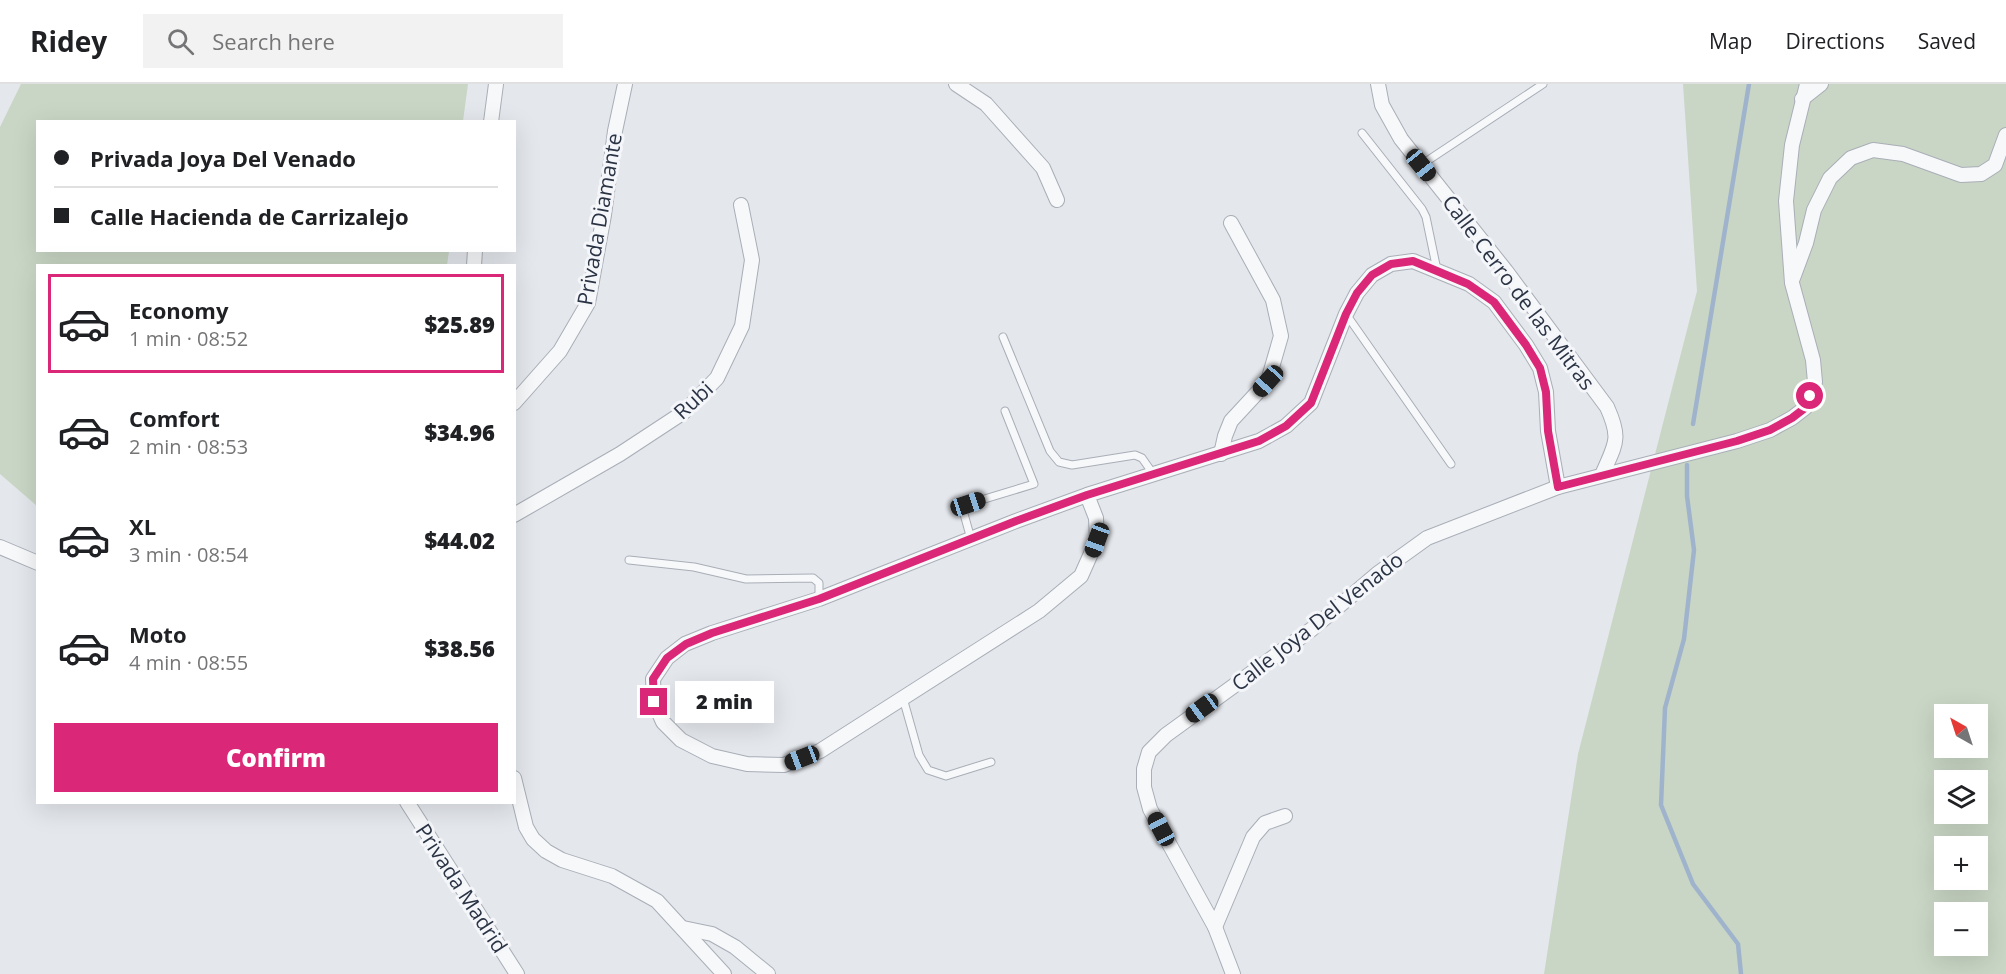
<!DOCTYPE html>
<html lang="en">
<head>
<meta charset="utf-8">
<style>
	body { margin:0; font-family:"Open Sans",sans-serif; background:#f2f2f2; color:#202124; height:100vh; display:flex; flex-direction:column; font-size:22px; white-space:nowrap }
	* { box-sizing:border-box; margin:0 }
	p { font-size:20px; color:#757577 }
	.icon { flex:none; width:33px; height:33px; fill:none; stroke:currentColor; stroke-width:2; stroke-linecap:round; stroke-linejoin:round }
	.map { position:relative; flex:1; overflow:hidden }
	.side { position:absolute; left:36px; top:180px; width:480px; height:540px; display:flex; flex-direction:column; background:#fff; border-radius:0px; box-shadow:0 6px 24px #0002 }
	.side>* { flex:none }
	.guide { position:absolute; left:36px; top:36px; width:480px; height:132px; border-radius:0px; box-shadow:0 6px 24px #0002; display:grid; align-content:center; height:132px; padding:0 18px; background:#fff }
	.needle { width:39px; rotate:321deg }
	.tools { position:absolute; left:1934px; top:620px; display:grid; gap:12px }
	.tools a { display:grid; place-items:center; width:54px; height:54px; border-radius:0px; background:#fff; box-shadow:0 6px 24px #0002; font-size:30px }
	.end { position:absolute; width:27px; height:27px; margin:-14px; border:8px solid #db2777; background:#fff; box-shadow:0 0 0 3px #fff }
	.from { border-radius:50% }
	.bubble { position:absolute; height:42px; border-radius:0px; background:#fff; box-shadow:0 6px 24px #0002; font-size:20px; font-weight:800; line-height:42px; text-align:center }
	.car { position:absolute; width:18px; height:36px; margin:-18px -9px; border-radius:8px; box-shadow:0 0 4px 2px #0007; background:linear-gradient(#222 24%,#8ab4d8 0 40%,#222 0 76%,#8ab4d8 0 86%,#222 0) }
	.guide b { display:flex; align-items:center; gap:21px; height:57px; font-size:22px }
	.guide b+b { border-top:2px solid #e0e0e0 }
	.guide i { width:15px; height:15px; background:#202124 }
	ul { padding:10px 0 0; list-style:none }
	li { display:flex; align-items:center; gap:18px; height:99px; margin:0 12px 9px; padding:0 6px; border:3px solid transparent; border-radius:0px }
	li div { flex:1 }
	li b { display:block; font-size:22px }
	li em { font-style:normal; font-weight:800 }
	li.on { border-color:#db2777 }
	li>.icon { width:54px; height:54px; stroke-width:1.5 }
	.cta { display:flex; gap:12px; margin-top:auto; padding:12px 18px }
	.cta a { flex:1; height:69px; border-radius:0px; background:#db2777; color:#fff; font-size:24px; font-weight:800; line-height:69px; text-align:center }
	header { display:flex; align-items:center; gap:36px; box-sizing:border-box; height:84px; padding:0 30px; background:#fff; border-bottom:2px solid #e0e0e0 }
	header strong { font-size:28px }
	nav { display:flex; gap:33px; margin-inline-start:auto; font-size:21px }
	.search { width:420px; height:54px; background:#f2f2f2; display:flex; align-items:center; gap:15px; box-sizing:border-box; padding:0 21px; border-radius:0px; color:#757577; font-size:22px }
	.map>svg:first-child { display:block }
	.green { fill:#c9d6c5; fill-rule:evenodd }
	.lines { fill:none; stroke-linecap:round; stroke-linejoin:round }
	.stream { stroke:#9fb4cc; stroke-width:4.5 }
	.service-casing { stroke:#a9aeb7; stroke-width:9 }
	.minor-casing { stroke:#a9aeb7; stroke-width:16 }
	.service { stroke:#f7f8fa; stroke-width:7 }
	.minor { stroke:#f7f8fa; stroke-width:14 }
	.route { stroke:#db2777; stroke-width:8 }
	.labels { text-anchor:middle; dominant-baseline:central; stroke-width:6; stroke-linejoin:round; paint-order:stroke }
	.street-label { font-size:21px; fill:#2b3445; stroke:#f4f6f9 }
</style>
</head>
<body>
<header>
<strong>Ridey</strong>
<div class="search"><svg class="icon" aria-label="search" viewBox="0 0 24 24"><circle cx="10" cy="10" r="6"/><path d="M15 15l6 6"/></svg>Search here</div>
<nav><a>Map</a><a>Directions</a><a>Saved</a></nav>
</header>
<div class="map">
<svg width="2006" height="890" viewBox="0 0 2006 890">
	<rect width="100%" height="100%" fill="#e4e7ec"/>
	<g class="green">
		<path d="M21 0H468L463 37 38 38V166L449 167 447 181 38 182 37 422 0 390V43Z"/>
		<path d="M1683 0H2006V890H1544L1578 670 1697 207ZM1944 630H1977V663H1944ZM1944 696H1977V729H1944ZM1944 762H1977V795H1944ZM1944 828H1977V861H1944Z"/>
	</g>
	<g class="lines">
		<g class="stream">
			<path d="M1693 340 1749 0"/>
			<path d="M1687 381V412L1694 466 1684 555 1665 624 1661 721 1693 800 1738 860 1741 890"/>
		</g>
		<g class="service-casing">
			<g id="service">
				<path d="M1362 49 1422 125 1426 133 1437 186"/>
				<path d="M1421 81 1543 0"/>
				<path d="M1346 230 1451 380"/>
				<path d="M1003 253 1050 367 1059 378 1072 381 1135 371 1142 374 1154 391"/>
				<path d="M971 455 964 430V424L968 420 1034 400 1005 327"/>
				<path d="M629 476 694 483 746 495 813 494 819 499V515"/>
				<path d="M903 614 919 671 928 686 946 692 991 678"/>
			</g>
		</g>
		<g class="minor-casing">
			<g id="minor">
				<path d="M956 0 986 20 1043 84 1057 116"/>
				<path d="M1378 0 1382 21 1401 55 1506 187 1607 323C1622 356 1615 360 1602 391"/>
				<path d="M1802 15 1821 0"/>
				<path d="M491 38 496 0"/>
				<path d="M474 182 475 166"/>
				<path d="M1793 194 1806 159 1814 126 1830 94 1851 74 1873 66 1903 70 1961 91 1981 90 1995 81 2006 51"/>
				<path d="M514 319 560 267 588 219 604 131 615 47 625 0"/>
				<path d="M1221 370 1225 352 1231 337 1268 297 1281 252 1273 216 1231 139"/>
				<path d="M1087 411 1096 434 1097 456 1081 492 1039 527 820 667 784 681 747 680 712 672 681 656 663 638 654 618 653 595 667 574 685 560 712 549 819 515 1016 437 1087 411 1259 357 1286 342 1311 319 1346 230 1357 209 1372 191 1391 180 1413 177 1469 200 1494 218 1526 261 1540 284 1546 308 1548 347 1558 403"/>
				<path d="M514 431 620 370 684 328 717 294 742 242 752 176 741 121"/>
				<path d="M0 463 38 479"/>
				<path d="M514 694 526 743 533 755 546 767 562 776 612 792 657 817 724 890"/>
				<path d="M407 718 517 890"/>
				<path d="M1215 843 1253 753 1265 739 1285 732"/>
				<path d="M683 844 712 850 735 863 768 890"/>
				<path d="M1233 890 1215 843 1150 725 1144 703V685L1149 668 1166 651 1312 545 1377 490 1427 454 1558 403 1737 357 1770 346 1792 334 1805 324 1815 298 1813 276 1792 199 1786 117 1792 61 1807 0"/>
			</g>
		</g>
		<use href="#service" class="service"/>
		<use href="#minor" class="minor"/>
	</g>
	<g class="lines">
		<path class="route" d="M654 618 653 595 667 574 686 560 712 549 819 515 1016 437 1087 411 1259 357 1286 342 1311 319 1346 230 1357 209 1372 191 1391 180 1413 177 1468 200 1494 218 1526 261 1540 284 1546 308 1548 347 1558 403 1737 357 1770 346 1792 334 1805 324 1810 312"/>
	</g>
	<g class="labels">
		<g class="street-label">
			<text transform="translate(599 135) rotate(-80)">Privada Diamante</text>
			<text transform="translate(1519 208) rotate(53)">Calle Cerro de las Mitras</text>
			<text transform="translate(693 316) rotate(-43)">Rubi</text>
			<text transform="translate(1317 537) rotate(-38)">Calle Joya Del Venado</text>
			<text transform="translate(462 804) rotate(57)">Privada Madrid</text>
		</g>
	</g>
</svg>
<div class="tools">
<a><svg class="needle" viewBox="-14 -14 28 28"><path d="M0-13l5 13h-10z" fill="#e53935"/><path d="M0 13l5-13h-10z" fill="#757577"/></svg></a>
<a><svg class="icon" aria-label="layers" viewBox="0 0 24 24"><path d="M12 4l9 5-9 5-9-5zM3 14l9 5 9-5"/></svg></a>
<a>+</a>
<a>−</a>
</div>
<i class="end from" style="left:1810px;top:312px"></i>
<i class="end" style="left:654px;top:618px"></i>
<div class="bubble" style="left:675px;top:597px;width:99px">2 min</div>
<i class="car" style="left:1421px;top:81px;rotate:141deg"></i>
<i class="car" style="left:1268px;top:297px;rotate:222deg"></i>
<i class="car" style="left:968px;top:420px;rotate:72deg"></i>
<i class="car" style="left:1097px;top:456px;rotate:200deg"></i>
<i class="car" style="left:1202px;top:624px;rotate:234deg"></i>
<i class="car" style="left:802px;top:674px;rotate:249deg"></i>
<i class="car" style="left:1161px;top:745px;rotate:332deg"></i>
<div class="guide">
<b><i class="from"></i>Privada Joya Del Venado</b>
<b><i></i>Calle Hacienda de Carrizalejo</b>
</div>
<section class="side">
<ul>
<li class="on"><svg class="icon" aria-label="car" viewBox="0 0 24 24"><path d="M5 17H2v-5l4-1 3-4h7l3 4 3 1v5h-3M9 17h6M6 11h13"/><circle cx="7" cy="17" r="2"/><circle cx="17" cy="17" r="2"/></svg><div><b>Economy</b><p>1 min · 08:52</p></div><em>$25.89</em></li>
<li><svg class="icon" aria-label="car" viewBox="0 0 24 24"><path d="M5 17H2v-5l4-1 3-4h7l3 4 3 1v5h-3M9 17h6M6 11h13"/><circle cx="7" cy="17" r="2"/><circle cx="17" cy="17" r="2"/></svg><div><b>Comfort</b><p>2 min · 08:53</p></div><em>$34.96</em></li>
<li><svg class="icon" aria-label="car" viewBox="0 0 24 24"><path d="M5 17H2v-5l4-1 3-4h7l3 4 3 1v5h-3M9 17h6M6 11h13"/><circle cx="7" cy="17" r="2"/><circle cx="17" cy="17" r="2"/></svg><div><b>XL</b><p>3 min · 08:54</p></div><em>$44.02</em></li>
<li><svg class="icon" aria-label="car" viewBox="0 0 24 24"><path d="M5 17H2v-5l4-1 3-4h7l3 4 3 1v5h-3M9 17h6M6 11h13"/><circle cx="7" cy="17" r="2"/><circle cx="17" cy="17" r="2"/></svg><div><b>Moto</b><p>4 min · 08:55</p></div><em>$38.56</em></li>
</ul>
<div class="cta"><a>Confirm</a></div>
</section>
</div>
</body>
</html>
